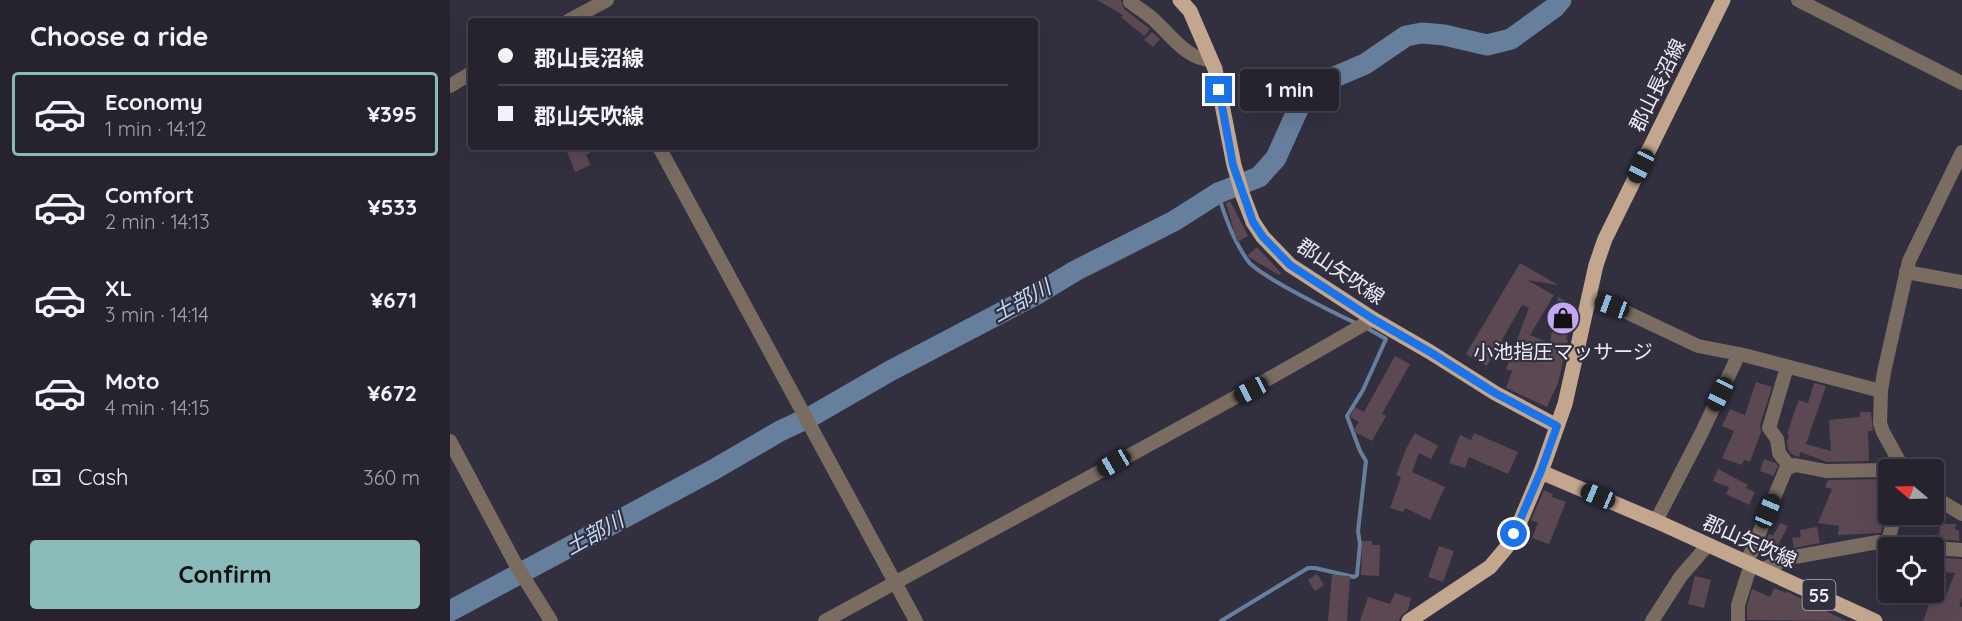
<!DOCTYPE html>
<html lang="en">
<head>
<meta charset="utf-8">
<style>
	body { margin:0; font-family:Quicksand,"Noto Sans JP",sans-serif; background:#322f3b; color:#f1f3f6; height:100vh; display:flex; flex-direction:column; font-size:22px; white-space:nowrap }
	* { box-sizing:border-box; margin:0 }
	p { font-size:20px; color:#a4a4aa }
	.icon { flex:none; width:33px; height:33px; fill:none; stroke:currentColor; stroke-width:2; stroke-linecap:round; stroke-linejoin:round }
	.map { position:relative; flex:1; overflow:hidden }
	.side { display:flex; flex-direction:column; background:#26232f; width:450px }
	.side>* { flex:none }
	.guide { position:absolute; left:18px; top:18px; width:570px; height:132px; border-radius:6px; box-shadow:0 6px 24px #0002,0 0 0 2px #42404b; display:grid; align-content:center; height:132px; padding:0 30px; background:#26232f }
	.needle { width:39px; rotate:289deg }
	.controls { position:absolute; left:1428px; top:459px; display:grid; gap:12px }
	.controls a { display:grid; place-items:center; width:66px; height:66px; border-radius:6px; background:#26232f; box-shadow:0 6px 24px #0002,0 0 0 2px #42404b; font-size:30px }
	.end { position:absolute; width:27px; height:27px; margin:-14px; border:8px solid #1a73e8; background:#fff; box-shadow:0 0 0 3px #fff }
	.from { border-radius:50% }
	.bubble { position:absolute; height:42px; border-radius:6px; background:#26232f; box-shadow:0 6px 24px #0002,0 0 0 2px #42404b; font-size:20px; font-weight:700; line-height:42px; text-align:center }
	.car { position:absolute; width:18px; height:36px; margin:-18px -9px; border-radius:8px; box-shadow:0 0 4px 2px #0007; background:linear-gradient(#222 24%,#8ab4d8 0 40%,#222 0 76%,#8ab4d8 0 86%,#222 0) }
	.guide b { display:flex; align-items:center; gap:21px; height:57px; font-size:22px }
	.guide b+b { border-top:2px solid #42404b }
	.guide i { width:15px; height:15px; background:#f1f3f6 }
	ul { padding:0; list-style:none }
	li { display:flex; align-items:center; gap:18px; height:84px; margin:0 12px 9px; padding:0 18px; border:3px solid transparent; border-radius:6px }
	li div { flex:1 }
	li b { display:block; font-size:22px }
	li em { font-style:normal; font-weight:700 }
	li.selected { border-color:#8bbbb9 }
	li>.icon { width:54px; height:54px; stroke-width:1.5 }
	h2 { padding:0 30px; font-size:27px; line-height:72px }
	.pay { display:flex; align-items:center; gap:15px; height:66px; padding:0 30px; font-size:22px }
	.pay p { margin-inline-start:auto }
	.primary-button { display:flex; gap:12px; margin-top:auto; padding:12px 30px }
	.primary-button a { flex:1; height:69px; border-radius:6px; background:#8bbbb9; color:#111; font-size:24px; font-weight:700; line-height:69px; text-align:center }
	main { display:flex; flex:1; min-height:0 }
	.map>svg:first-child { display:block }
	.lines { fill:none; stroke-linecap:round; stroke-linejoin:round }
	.stream { stroke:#667f9d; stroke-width:4 }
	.river { stroke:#667f9d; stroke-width:21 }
	.building { fill:#5b4853 }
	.minor { stroke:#7a6c61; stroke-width:14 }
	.primary { stroke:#c2a68e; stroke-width:15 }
	.route { stroke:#1a73e8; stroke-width:8 }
	.labels { text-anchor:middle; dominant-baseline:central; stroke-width:4.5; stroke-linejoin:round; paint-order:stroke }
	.shield { fill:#322f3f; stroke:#b6b3c0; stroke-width:1.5 }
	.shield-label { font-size:18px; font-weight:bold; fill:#eeecf7 }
	.street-label { font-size:20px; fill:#eeecf7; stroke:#322f3f }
	.poi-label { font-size:20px; fill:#eeecf7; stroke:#322f3f }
	.water-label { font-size:21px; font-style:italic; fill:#c2dcfa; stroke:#322f3f }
</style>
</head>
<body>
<main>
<section class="side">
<h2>Choose a ride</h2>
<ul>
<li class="selected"><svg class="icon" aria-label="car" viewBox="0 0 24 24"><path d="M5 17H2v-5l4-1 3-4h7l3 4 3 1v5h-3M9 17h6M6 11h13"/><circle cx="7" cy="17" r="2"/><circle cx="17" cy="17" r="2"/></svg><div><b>Economy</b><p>1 min · 14:12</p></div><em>¥395</em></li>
<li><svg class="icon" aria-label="car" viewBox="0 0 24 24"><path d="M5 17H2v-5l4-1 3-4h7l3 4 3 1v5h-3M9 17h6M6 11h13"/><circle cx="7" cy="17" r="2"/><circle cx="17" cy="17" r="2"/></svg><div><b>Comfort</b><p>2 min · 14:13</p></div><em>¥533</em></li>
<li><svg class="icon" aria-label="car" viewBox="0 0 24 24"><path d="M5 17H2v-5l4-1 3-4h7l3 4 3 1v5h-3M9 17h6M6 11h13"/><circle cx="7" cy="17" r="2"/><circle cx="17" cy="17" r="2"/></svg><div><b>XL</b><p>3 min · 14:14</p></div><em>¥671</em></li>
<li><svg class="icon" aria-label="car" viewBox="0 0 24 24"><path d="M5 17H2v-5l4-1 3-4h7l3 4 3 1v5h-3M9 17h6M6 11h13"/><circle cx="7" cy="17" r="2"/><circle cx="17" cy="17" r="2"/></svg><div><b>Moto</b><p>4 min · 14:15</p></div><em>¥672</em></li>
</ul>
<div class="pay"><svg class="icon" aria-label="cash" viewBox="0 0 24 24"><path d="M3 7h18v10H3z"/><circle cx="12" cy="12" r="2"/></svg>Cash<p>360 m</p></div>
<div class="primary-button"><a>Confirm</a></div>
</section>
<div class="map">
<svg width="1512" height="621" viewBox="0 0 1512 621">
	<rect width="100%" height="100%" fill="#322f3f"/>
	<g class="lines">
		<g class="stream">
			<path d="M768 193C775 218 783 240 798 261 809 276 888 315 908 324"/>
			<path d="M771 621 858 568H865L904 577 907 575 910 544 908 531 916 461 910 451 897 416 913 390 936 339 915 327"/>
		</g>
		<path class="river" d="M0 611 263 470 330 431 362 416 440 371 587 294 625 271 724 221 768 193 809 177 826 158 849 107 864 90 880 79 915 64 956 36 972 33 994 35 1037 45 1061 39 1105 7 1111 0"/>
	</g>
	<g class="building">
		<path d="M647 0H671L674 9 700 29 694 36 671 17 673 15Z"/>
		<path d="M702 32 710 39 703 47 694 40Z"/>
		<path d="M115 147H149L136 155 141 165 125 172Z"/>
		<path d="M780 201 798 236 787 242 776 203Z"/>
		<path d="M807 247 831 273 829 275 797 256Z"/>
		<path d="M1070 263 1108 285 1077 280 1104 295 1080 335 1100 343 1108 297 1124 306 1111 330 1118 332 1116 340H1118L1108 383 1097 407 1056 388 1062 371 1056 369 1079 308 1072 305 1037 366 1016 354Z"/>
		<path d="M945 356 960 364 932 414 936 416 922 441 903 431 909 422 900 417 905 407 914 412Z"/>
		<path d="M1306 382 1322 387 1310 425 1311 432 1300 462 1294 460 1292 465 1272 458 1284 431 1272 426 1280 409 1295 415Z"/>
		<path d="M1364 383 1376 386 1356 444 1381 451 1379 420 1410 417V412H1421L1423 431H1418L1419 461 1377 462 1350 452 1349 457 1341 454 1338 449 1337 443 1339 435 1337 434 1345 410 1349 400 1358 403Z"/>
		<path d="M965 433 988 446 981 459 969 453 962 472 995 487 980 520 955 508 953 512 940 508 951 477 946 475 956 449Z"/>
		<path d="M1024 433 1068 452 1058 474 1019 457 1015 468 999 463 1010 435 1021 440Z"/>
		<path d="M1314 459 1326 463 1328 466 1323 476 1310 471Z"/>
		<path d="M1268 469 1298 485 1296 488 1305 492 1299 505 1276 494 1279 487 1263 481Z"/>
		<path d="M1438 479V502H1436V512L1431 533 1388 535 1389 526 1368 523 1382 489 1375 487 1378 480Z"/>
		<path d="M1094 490 1103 494 1102 497 1116 502 1099 544 1082 538 1088 523 1081 520Z"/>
		<path d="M1330 523 1338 526 1323 555 1318 557 1314 555 1318 546 1314 544 1319 534 1323 536Z"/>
		<path d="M1490 524H1506L1505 530H1509V541L1489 539Z"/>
		<path d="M1367 527 1370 543 1344 548 1342 538 1351 537 1350 530Z"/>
		<path d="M912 541H922V545H930L929 576 911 575Z"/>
		<path d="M989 546 1004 551 993 582 978 577Z"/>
		<path d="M1495 558 1512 559V598L1509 606 1512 607V621H1473L1481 599 1493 603 1505 573 1494 572Z"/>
		<path d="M867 574 874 585 865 591 858 580Z"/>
		<path d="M882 575 900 576 897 621H878Z"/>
		<path d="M1245 576 1261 580 1254 608 1238 604Z"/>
		<path d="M1324 588 1336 593V591L1396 621 1297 620V606L1302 589 1320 597Z"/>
		<path d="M945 593 961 598 958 610 951 616 949 621H910L918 597 940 604Z"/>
	</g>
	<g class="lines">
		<g class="minor">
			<path d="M1348 0 1512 83"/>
			<path d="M680 2C688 8 696 13 703 19 720 34 737 60 761 60"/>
			<path d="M118 21 157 0"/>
			<path d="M0 86 21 73"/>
			<path d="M209 147 466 621"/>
			<path d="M1456 272 1512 282"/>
			<path d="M1139 299 1174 311 1248 346 1294 355 1431 391"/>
			<path d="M1337 367 1319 428 1327 439 1329 453 1339 466"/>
			<path d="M0 441 66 565 101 621"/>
			<path d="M1454 470 1433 432 1430 423 1431 391 1434 372 1459 261 1512 152"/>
			<path d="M1484 497 1512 514"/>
			<path d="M1206 521 1251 434 1289 354"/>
			<path d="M1438 542 1445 514"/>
			<path d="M1484 548 1512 550"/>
			<path d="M1297 562 1336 469 1345 465 1376 471 1438 470"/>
			<path d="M1313 569 1339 558 1428 542 1481 548"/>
			<path d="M375 621C558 520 743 424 923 319"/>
			<path d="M1202 621 1231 576 1257 546"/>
			<path d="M1288 621V605L1301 564"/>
		</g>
		<g class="primary">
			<path d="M730 0 740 11 765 69 784 165 793 196 803 222 813 237 840 265 923 319 980 352 1045 393 1107 426"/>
			<path d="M1091 472 1206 521 1425 621"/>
			<path d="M959 621 1040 567 1056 548 1069 524 1091 472 1115 404 1146 265 1155 239 1273 0"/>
		</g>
	</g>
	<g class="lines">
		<path class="route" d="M769 90 783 165 803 222 813 237 840 265 923 319 980 352 1045 393 1107 426 1091 471 1064 534"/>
	</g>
	<defs>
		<g id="shop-disc" transform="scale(1.725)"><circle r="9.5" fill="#c3a7f2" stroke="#322f3f"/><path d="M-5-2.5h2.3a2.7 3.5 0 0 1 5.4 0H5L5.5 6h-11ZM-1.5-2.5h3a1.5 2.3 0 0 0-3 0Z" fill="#111"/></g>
	</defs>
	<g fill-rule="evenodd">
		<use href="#shop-disc" x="1113" y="318"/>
	</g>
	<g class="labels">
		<rect class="shield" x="1352.5" y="580" width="33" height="30" rx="4.5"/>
		<g class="shield-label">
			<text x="1369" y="595">55</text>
		</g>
		<g class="street-label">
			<text transform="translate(1207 85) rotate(-64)">郡山長沼線</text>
			<text transform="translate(891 271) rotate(34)">郡山矢吹線</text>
			<text transform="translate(1300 541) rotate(24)">郡山矢吹線</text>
		</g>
		<g class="poi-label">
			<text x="1113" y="351">小池指圧マッサージ</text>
		</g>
		<g class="water-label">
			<text transform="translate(571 300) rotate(-29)">土部川</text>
			<text transform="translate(144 533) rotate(-29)">土部川</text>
		</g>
	</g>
</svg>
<div class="controls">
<a><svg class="needle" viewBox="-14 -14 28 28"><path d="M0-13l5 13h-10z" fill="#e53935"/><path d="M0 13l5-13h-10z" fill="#a4a4aa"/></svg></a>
<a><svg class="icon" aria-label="locate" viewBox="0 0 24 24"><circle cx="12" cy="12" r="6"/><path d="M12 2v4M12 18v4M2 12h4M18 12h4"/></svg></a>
</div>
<i class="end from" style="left:1064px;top:534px"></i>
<i class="end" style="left:769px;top:90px"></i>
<div class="bubble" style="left:790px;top:69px;width:99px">1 min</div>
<i class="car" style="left:1191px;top:166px;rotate:206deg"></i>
<i class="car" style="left:1162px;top:306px;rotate:290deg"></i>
<i class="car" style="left:801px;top:390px;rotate:242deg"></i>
<i class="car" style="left:1270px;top:394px;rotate:206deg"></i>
<i class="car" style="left:664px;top:463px;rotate:240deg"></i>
<i class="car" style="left:1148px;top:496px;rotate:293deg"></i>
<i class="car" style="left:1318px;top:511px;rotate:23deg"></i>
<div class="guide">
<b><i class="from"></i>郡山長沼線</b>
<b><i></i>郡山矢吹線</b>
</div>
</div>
</main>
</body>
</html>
